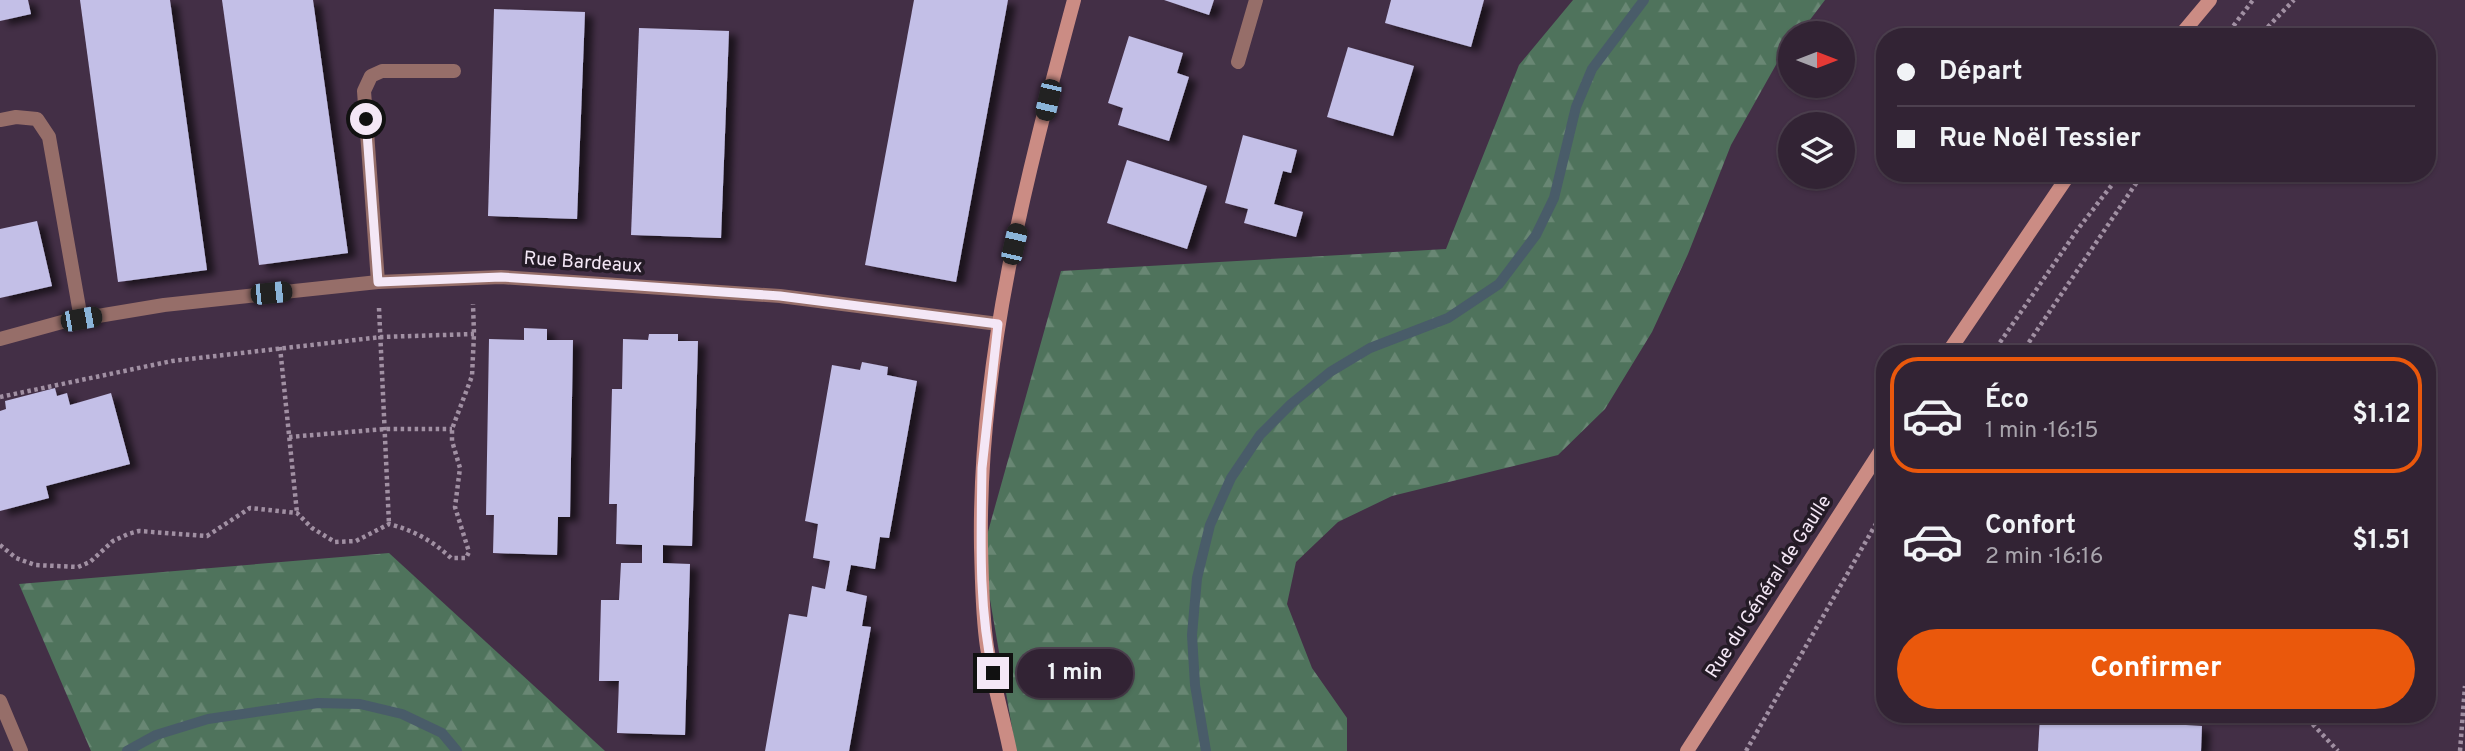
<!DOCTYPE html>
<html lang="fr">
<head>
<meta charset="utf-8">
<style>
	body { margin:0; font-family:Overpass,sans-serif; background:#3a2b3c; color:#f1f3f6; height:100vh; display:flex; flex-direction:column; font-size:26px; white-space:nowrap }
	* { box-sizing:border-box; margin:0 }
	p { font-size:23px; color:#a8a4ac }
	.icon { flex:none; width:38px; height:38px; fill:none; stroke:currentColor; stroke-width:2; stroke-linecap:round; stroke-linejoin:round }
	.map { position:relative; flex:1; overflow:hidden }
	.panel { position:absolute; left:1876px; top:345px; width:560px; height:378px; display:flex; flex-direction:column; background:#322334; border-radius:28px; box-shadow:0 2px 5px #0004,0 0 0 2px #4d404f }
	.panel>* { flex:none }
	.top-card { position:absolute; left:1876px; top:28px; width:560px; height:154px; border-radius:28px; box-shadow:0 2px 5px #0004,0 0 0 2px #4d404f; display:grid; align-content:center; height:154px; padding:0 21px; background:#322334 }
	.needle { width:46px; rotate:90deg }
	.buttons { position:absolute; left:1778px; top:21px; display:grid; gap:14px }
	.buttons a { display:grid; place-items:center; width:77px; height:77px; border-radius:50%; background:#322334; box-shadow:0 2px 5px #0004,0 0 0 2px #4d404f; font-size:35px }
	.end { position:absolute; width:32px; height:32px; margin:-16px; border:9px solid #f4e7f6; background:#111; box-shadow:0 0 0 4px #111 }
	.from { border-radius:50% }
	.bubble { position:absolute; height:49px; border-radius:24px; background:#322334; box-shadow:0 2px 5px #0004,0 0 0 2px #4d404f; font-size:23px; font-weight:700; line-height:49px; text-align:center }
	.car { position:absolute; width:21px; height:42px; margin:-21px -10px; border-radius:9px; box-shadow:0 0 5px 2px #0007; background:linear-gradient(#222 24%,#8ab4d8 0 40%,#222 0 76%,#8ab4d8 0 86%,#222 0) }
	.top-card b { display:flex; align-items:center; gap:24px; height:66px; font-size:26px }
	.top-card b+b { border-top:2px solid #4d404f }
	.top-card i { width:18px; height:18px; background:#f1f3f6 }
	ul { padding:12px 0 0; list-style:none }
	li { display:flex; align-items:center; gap:21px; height:116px; margin:0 14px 10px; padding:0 7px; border:4px solid transparent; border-radius:28px }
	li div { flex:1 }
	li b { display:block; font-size:26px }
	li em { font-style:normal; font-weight:700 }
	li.active { border-color:#ea580c }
	li>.icon { width:63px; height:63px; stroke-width:1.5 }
	.button { display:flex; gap:14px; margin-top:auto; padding:14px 21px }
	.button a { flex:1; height:80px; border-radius:42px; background:#ea580c; color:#fff; font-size:28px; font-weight:700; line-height:80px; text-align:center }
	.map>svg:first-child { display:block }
	.forest { fill:url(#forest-firs) }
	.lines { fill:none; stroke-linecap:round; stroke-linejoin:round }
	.stream { stroke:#495c69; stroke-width:10 }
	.building { fill:#c3bfe7; filter:url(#shadow) }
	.path { stroke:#a190a3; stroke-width:4.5; stroke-dasharray:3.5 3.5; stroke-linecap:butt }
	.lane { stroke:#966e69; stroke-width:14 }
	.street { stroke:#966e69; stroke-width:14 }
	.secondary { stroke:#cb8c84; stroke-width:14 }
	.route { stroke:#f4e7f6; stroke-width:9 }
	.labels { text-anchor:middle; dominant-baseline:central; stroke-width:7; stroke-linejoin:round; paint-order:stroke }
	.street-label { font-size:19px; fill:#f4e7f6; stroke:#241b26 }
</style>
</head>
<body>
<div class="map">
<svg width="2465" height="751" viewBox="0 0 2465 751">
	<defs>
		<pattern id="forest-firs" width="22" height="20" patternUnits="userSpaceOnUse" patternTransform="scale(1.75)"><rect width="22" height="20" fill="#4f735c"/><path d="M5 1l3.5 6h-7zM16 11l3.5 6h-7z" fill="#698774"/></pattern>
		<filter id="shadow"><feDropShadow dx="8" dy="4.5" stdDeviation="3.5" flood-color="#0009"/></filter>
	</defs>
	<rect width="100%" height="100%" fill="#432f46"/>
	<g class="forest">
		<path d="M1573 0H1825L1800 33H1790V46L1777 63 1731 145 1688 254 1652 332 1605 409 1558 455 1392 496 1338 522 1296 562 1287 604 1312 668 1347 718V751H1016L982 553 1061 271 1446 249 1519 65Z"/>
		<path d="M389 553 605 751H91L19 584Z"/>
	</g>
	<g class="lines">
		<g class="stream">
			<path d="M127 751 156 735 208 719 318 703 360 704 402 714 442 733 457 751"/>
			<path d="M1206 751 1195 685 1192 635 1197 578 1210 525 1231 478 1260 435 1291 404 1330 372 1370 348 1448 318 1499 284 1536 235 1554 198 1576 107 1592 69 1644 0"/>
		</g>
	</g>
	<g class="building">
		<path d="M0 0H28L31 14 0 21Z"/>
		<path d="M80 0H170L207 270 118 282Z"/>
		<path d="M222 0H313L348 253 259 265Z"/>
		<path d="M914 0H1008L956 282 865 265Z"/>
		<path d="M1164 0H1214L1209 15Z"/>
		<path d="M1391 0H1484L1471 47 1385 23Z"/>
		<path d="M494 9 585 12 577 219 488 216Z"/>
		<path d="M639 28 729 31 721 238 631 235Z"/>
		<path d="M1129 36 1183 53 1177 73 1189 77 1169 141 1118 125 1123 108 1108 103Z"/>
		<path d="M1348 47 1414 66 1393 136 1327 117Z"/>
		<path d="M1243 135 1297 150 1291 173 1283 171 1274 204 1303 212 1296 237 1244 223 1248 209 1225 203Z"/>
		<path d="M1127 160 1207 186 1187 249 1107 223Z"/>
		<path d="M37 221 52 286 0 298V229Z"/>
		<path d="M524 328 547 329V340H573L570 517H558L557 555 493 553 494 515H486L489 339 524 340Z"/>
		<path d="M649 334H678V341H698L692 546 663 545V563L690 564 685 735 617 733 619 681H599L601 600H619L621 563H642V545L616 544 617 504H609L612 389H622L623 339 648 340Z"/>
		<path d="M862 362 888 367 887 375 917 381 889 538 880 537 875 569 851 565 846 591 867 596 862 626 871 627 849 751H765L789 614 807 617 812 586 825 589 830 561 813 558 818 524 805 521 832 365 860 370Z"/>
		<path d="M55 388 57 396 67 393 70 405 111 393 130 464 46 486 49 498 0 511V411L6 409 5 401Z"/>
		<path d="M2040 716 2202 726 2201 751H2038Z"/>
	</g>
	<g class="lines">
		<g class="path">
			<path d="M2225 37 2253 0"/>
			<path d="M2258 37 2294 0"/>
			<path d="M379 308 389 524"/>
			<path d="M280 347 297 513"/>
			<path d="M1992 354 2078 229 2121 173"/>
			<path d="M2021 354 2143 173"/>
			<path d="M0 397 172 361 381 337 474 334"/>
			<path d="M289 437 385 429H452"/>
			<path d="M0 545 16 558 35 565 78 567 90 562 113 541 128 534 139 531 207 536 250 508 297 513 312 528 335 542 356 541 389 524C413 530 433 541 451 558H466L469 552 455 507 460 468 452 441V429L472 376 474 334 473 304"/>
			<path d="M2303 714 2338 751"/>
			<path d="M1746 751 1885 508"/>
			<path d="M2460 751 2465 686"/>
		</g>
		<g class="lane">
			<path d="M0 120 16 117 37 119 49 137 81 319"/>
			<path d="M378 282 364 91 371 76 382 71H454"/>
			<path d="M0 701 21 751"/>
		</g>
		<g class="street">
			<path d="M1238 62 1256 0"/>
			<path d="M0 339 62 322 164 305 378 282 501 277 780 296 998 324"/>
		</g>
		<g class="secondary">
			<path d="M2179 37 2210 0"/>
			<path d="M1947 354 2070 173"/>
			<path d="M1010 751C1003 717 993 682 987 647 982 614 982 580 981 547 978 361 1026 178 1074 0"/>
			<path d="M1687 751 1885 444"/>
		</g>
	</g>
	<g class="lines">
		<path class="route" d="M366 119 378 282 501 277 624 285 780 296 998 324 982 468C981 536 978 606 993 673"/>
	</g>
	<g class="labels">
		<g class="street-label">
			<text transform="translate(583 263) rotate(4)">Rue Bardeaux</text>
			<text transform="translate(1769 587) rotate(-57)">Rue du Général de Gaulle</text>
		</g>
	</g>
</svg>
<div class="buttons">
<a><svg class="needle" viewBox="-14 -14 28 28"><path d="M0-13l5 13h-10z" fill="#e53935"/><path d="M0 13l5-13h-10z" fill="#a8a4ac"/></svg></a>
<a><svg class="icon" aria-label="layers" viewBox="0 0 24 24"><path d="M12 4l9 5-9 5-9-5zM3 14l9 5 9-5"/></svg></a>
</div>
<i class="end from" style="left:366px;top:119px"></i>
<i class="end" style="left:993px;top:673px"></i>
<div class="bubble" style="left:1017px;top:649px;width:116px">1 min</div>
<i class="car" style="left:1048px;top:100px;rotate:193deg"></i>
<i class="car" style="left:1014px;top:244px;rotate:13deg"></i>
<i class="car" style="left:271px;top:293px;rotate:84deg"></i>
<i class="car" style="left:81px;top:319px;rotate:80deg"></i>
<div class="top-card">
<b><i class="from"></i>Départ</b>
<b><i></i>Rue Noël Tessier</b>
</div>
<section class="panel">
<ul>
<li class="active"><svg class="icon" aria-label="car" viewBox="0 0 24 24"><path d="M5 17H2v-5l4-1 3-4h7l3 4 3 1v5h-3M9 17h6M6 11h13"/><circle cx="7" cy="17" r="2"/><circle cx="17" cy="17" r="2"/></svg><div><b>Éco</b><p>1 min · 16:15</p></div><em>$1.12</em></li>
<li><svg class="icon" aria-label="car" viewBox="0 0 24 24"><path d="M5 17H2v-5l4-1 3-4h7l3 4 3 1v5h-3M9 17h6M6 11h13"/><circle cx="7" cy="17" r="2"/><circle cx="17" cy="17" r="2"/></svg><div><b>Confort</b><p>2 min · 16:16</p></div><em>$1.51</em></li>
</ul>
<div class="button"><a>Confirmer</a></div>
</section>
</div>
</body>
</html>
